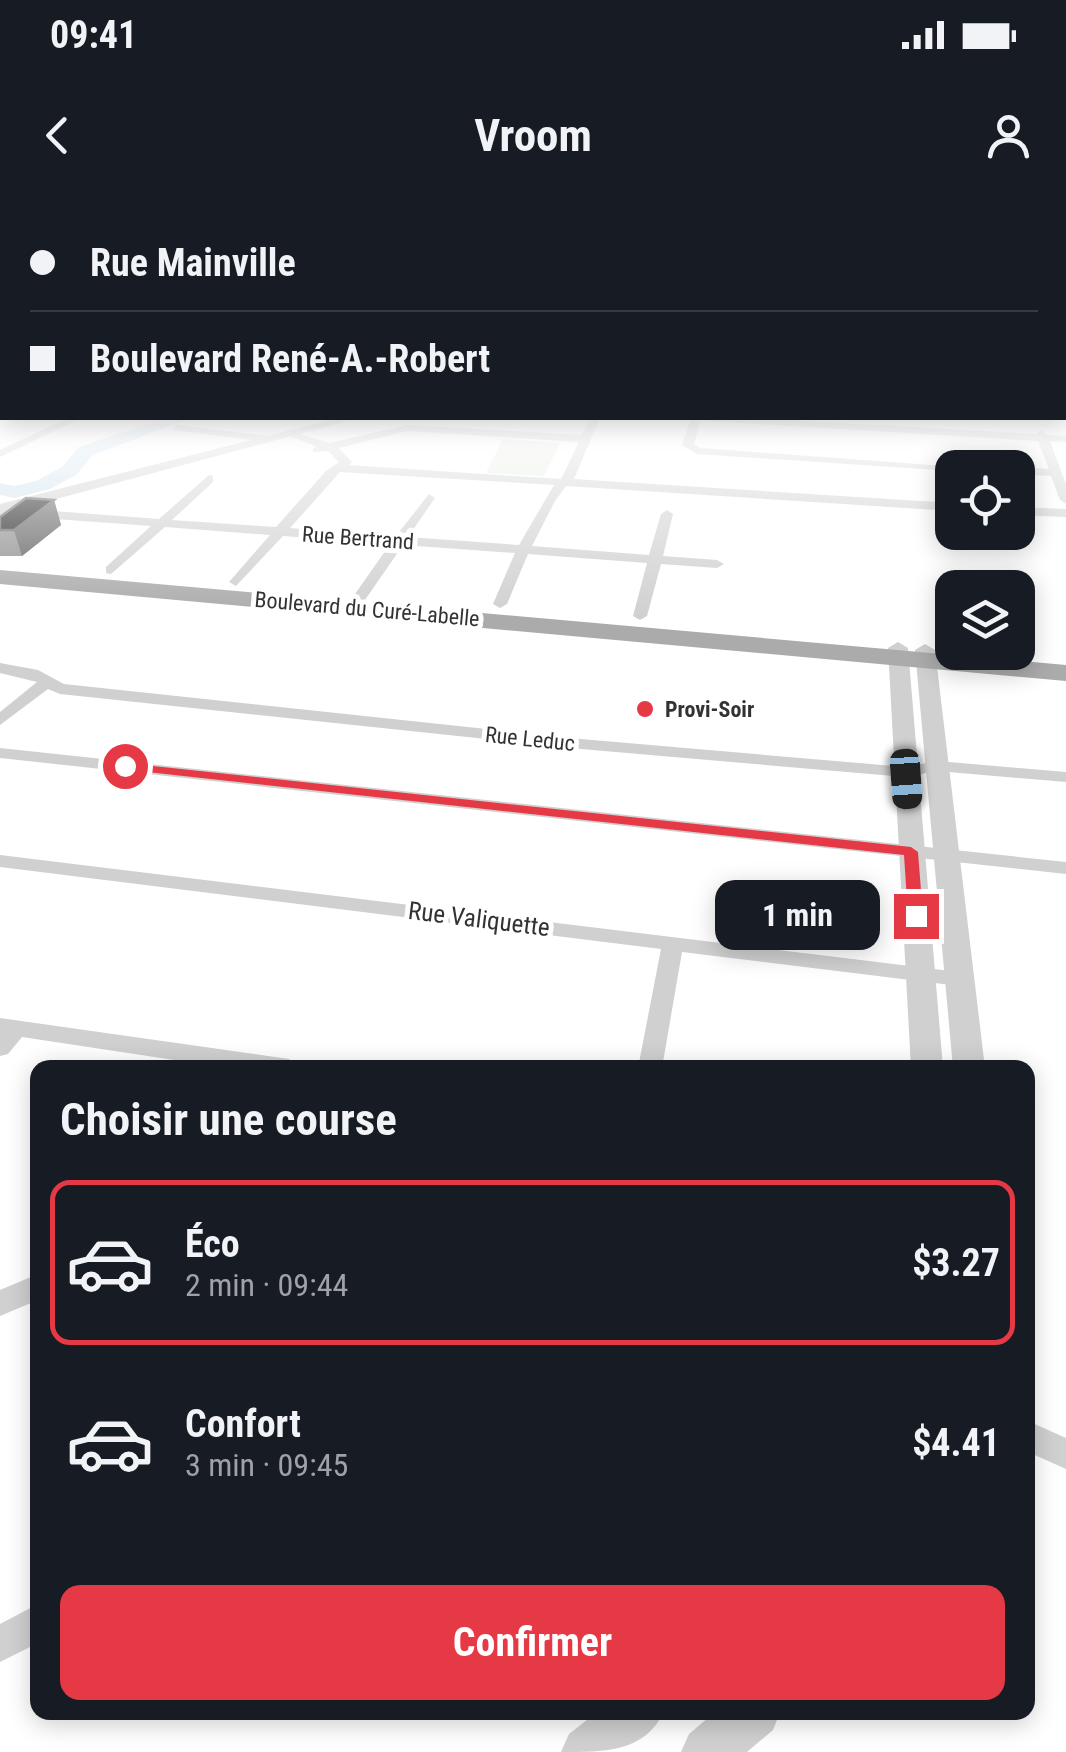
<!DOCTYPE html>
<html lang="fr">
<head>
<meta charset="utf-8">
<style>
	body { margin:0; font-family:"Roboto Condensed",sans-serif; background:#20242c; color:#f1f3f6; height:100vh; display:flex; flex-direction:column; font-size:38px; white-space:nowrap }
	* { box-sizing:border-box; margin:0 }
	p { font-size:32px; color:#9ea1a6 }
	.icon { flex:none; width:55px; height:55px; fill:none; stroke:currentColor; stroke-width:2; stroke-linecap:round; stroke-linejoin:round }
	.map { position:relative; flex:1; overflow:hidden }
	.side { position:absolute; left:30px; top:860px; width:1005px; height:660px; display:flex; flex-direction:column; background:#171b24; border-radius:20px; box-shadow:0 5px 25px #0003 }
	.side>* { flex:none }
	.guide { position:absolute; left:0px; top:0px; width:1068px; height:220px; box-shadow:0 5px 25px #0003; display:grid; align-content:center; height:220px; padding:0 30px; background:#171b24 }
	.buttons { position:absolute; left:935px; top:250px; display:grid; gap:20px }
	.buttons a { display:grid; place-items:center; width:100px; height:100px; border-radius:20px; background:#171b24; box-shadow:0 5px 25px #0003; font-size:50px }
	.end { position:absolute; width:45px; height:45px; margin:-22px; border:12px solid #e63946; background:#fff; box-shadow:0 0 0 5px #fff }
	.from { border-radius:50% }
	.bubble { position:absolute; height:70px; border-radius:20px; background:#171b24; box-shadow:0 5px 25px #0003; font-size:32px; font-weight:700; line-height:70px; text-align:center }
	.car { position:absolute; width:30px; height:60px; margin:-30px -15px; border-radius:12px; box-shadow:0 0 8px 2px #0007; background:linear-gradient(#222 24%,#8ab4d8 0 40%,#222 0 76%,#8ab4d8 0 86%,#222 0) }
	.guide b { display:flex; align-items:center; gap:35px; height:95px; font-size:38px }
	.guide b+b { border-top:2px solid #363941 }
	.guide i { width:25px; height:25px; background:#f1f3f6 }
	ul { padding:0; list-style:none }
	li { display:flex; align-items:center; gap:30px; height:165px; margin:0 20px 15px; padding:0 10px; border:5px solid transparent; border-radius:20px }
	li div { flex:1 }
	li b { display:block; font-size:38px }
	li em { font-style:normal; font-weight:700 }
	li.selected { border-color:#e63946 }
	li>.icon { width:90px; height:90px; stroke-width:1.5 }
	h2 { padding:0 30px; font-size:45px; line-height:120px }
	.primary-button { display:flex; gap:20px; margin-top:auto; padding:20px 30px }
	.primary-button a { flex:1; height:115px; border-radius:20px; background:#e63946; color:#fff; font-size:40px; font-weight:700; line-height:115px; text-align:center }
	.status { display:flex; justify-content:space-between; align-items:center; height:70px; padding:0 50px; background:#171b24; direction:ltr }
	.status svg { height:28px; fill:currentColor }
	header { display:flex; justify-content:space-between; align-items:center; height:130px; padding:0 30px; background:#171b24; font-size:45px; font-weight:700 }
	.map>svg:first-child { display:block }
	.green { fill:#e6ecdf }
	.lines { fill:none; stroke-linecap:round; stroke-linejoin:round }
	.river { fill:#cfe2ee; fill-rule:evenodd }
	.minor { fill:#d0d0d0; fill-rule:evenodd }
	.tertiary { fill:#d0d0d0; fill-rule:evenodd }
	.primary { fill:#ababab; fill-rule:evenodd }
	.wall { fill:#8c8c8c }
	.shaded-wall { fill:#5f5f5f }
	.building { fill:#1a1a1a; stroke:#5f5f5f; stroke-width:2.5 }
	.route { fill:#e63946 }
	.poi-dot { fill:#e63946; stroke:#fff; stroke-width:4 }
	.labels { text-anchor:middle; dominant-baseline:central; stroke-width:10; stroke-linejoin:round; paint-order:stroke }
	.far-street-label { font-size:22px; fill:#333; stroke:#fff }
	.far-poi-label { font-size:22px; font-weight:bold; fill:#333; stroke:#fff; text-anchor:start }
	.street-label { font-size:25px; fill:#333; stroke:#fff }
</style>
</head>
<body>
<div class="status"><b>09:41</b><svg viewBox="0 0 49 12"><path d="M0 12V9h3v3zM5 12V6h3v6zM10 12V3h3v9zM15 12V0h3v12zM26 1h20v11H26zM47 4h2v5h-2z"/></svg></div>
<header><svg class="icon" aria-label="back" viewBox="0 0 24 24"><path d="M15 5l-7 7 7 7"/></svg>Vroom<svg class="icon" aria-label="person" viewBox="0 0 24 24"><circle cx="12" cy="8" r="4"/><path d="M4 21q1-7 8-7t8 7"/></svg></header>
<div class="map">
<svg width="1066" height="1552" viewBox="0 0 1066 1552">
	<rect width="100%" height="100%" fill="#fff"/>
	<path class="green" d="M503 239 560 243 544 276 486 273Z"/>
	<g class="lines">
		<path class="river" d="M166 218H191L93 255 76 275 50 289 14 298 0 295V283L14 286 36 281 62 267 79 247Z"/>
		<g class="minor">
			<path d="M68 218H81L0 257V250Z"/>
			<path d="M590 218H600L574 279 952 303V311L566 286 555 301 532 346 649 355 661 314 667 310 673 314 663 356 717 360 724 364 717 368 661 364 647 416 640 420 633 416 647 363 528 354 507 404 500 408 493 404 515 353 403 345 358 410 353 411 346 407 390 344 283 336 236 386 229 382 270 335 165 327 111 374 106 373V367L151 326 0 315V307L159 319 209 275 213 276V282L172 320 276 327 326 271 339 262 328 251 313 252V248L317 247 288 235V231L330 243 407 225 582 235ZM407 231 579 242 561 279 349 265 352 262 339 248ZM340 272 554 285 519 345 408 337 435 298 429 294 396 336 290 328Z"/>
			<path d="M691 218H701L694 244 700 248 972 268H952V271L697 254 682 245Z"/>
			<path d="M703 218H755L1036 234 1041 230 1047 235 1066 236V242L1050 241 1066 284V304L1060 300 1051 276 1018 274V267L1049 269 1038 241 708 221Z"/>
			<path d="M177 225 269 236 275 239 269 242 173 230Z"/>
			<path d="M1018 307 1066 309V317L1018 315Z"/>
			<path d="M0 463 38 470 64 484 581 539 905 567 937 561 1066 572V582L937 571 905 577 581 549 60 494 48 489 0 525V512L37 482 0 473Z"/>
			<path d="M0 548 1066 662V674L0 558Z"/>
			<path d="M0 655 959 772 970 779 959 786 682 752 662 868H638L661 749 0 667Z"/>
			<path d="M0 818 289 859 301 868H227L22 837 8 854 0 856Z"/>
			<path d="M38 1074V1100L0 1116V1090Z"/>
			<path d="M1028 1221 1066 1238V1269L1028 1252Z"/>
			<path d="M38 1404V1443L0 1462V1424Z"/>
		</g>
		<g class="tertiary">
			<path d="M337 218H359L0 314V304Z"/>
			<path d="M898 442 908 448 943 868H911L888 448Z"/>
			<path d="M925 444 935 450 985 868H953L915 450Z"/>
			<path d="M597 1512H664C644 1552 606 1552 561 1552L569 1534Z"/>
			<path d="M715 1512H780L773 1530 747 1552H681L689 1534Z"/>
		</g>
		<path class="primary" d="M0 370 1066 465V481L0 384Z"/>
	</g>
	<path class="wall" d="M54 300 61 325 22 356H0V317Z"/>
	<path class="shaded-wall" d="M54 300 61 325 22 356 14 330Z"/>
	<path class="building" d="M26 298 54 300 14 330H0V317Z"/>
	<linearGradient id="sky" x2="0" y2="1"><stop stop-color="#9ec6ea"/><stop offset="0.48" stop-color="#fff"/><stop offset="1" stop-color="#fff" stop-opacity="0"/></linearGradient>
	<rect width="1066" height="417" fill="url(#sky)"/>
	<path class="route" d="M125 563 911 647 918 652 923 716 916 721 908 716 904 655 120 569V564Z"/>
	<circle class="poi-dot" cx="645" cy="509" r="10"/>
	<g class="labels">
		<g class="far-street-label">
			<text transform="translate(358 338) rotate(4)">Rue Bertrand</text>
			<text transform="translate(367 409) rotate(5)">Boulevard du Curé-Labelle</text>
			<text transform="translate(530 539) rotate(6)">Rue Leduc</text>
		</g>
		<g class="far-poi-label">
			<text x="665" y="509">Provi-Soir</text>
		</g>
		<g class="street-label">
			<text transform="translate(479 719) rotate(7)">Rue Valiquette</text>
		</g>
	</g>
</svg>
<div class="buttons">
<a><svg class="icon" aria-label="locate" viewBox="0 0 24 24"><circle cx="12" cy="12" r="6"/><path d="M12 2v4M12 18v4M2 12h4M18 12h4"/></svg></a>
<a><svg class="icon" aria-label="layers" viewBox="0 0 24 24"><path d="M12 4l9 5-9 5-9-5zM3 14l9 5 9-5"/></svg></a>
</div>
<i class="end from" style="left:125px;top:566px"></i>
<i class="end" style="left:916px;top:716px"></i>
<div class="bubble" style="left:715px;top:680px;width:165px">1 min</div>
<i class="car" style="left:906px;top:579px;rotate:176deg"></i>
<div class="guide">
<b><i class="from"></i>Rue Mainville</b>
<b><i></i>Boulevard René-A.-Robert</b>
</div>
<section class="side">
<h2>Choisir une course</h2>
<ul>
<li class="selected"><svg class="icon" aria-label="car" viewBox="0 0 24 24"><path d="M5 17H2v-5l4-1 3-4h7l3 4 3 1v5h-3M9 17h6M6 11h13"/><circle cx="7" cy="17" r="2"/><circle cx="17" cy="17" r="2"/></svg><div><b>Éco</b><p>2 min · 09:44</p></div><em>$3.27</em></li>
<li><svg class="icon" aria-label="car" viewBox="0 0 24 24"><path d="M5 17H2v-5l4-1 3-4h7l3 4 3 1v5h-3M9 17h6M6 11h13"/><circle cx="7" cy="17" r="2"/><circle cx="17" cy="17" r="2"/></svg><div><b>Confort</b><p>3 min · 09:45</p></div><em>$4.41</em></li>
</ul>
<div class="primary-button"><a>Confirmer</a></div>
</section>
</div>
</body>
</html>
